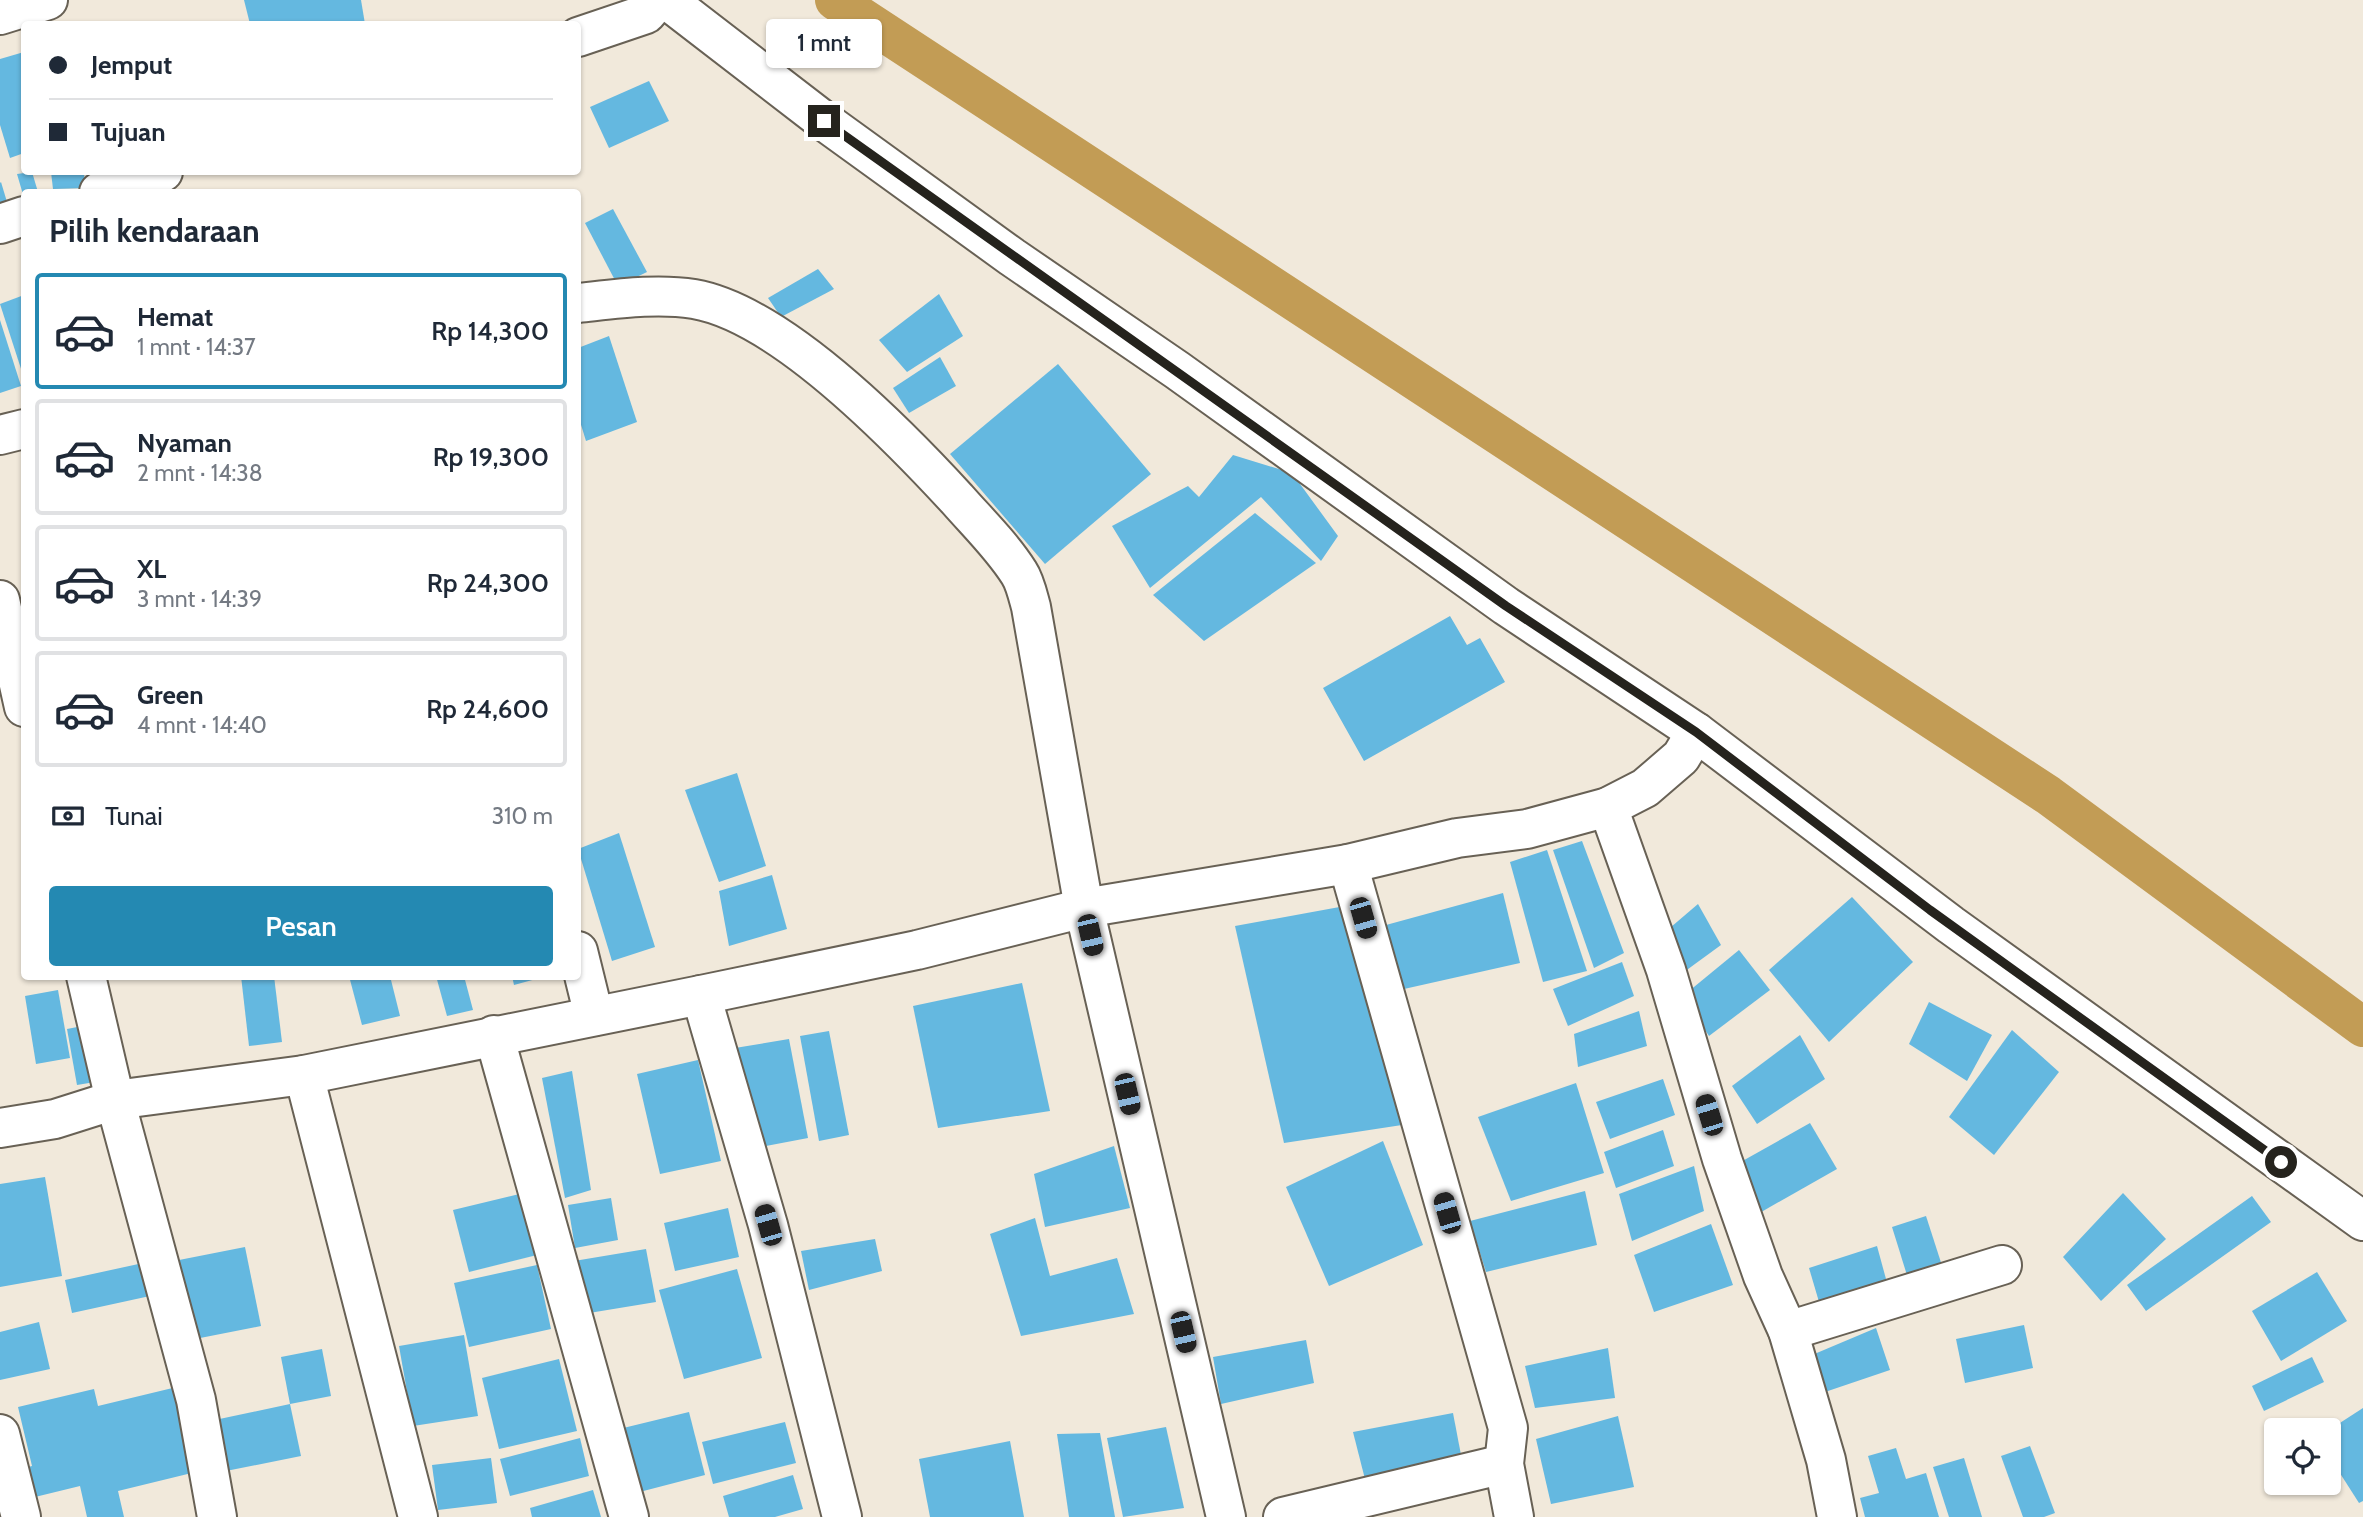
<!DOCTYPE html>
<html lang="id">
<head>
<meta charset="utf-8">
<style>
	body { margin:0; font-family:Cabin,sans-serif; background:#f6f6f7; color:#1f2937; height:100vh; display:flex; flex-direction:column; font-size:26px; white-space:nowrap }
	* { box-sizing:border-box; margin:0 }
	p { font-size:23px; color:#747a83 }
	.icon { flex:none; width:38px; height:38px; fill:none; stroke:currentColor; stroke-width:2; stroke-linecap:round; stroke-linejoin:round }
	.map { position:relative; flex:1; overflow:hidden }
	.drawer { position:absolute; left:21px; top:189px; width:560px; height:791px; display:flex; flex-direction:column; background:#fff; border-radius:7px; box-shadow:0 2px 5px #0004 }
	.drawer>* { flex:none }
	.guide { position:absolute; left:21px; top:21px; width:560px; height:154px; border-radius:7px; box-shadow:0 2px 5px #0004; display:grid; align-content:center; height:154px; padding:0 28px; background:#fff }
	.buttons { position:absolute; left:2264px; top:1418px; display:grid; gap:14px }
	.buttons a { display:grid; place-items:center; width:77px; height:77px; border-radius:7px; background:#fff; box-shadow:0 2px 5px #0004; font-size:35px }
	.end { position:absolute; width:32px; height:32px; margin:-16px; border:9px solid #25231d; background:#fff; box-shadow:0 0 0 4px #fff }
	.from { border-radius:50% }
	.bubble { position:absolute; height:49px; border-radius:7px; background:#fff; box-shadow:0 2px 5px #0004; font-size:23px; font-weight:600; line-height:49px; text-align:center }
	.car { position:absolute; width:21px; height:42px; margin:-21px -10px; border-radius:9px; box-shadow:0 0 5px 2px #0007; background:linear-gradient(#222 24%,#8ab4d8 0 40%,#222 0 76%,#8ab4d8 0 86%,#222 0) }
	.guide b { display:flex; align-items:center; gap:24px; height:66px; font-size:26px }
	.guide b+b { border-top:2px solid #e0e1e3 }
	.guide i { width:18px; height:18px; background:#1f2937 }
	ul { padding:0; list-style:none }
	li { display:flex; align-items:center; gap:21px; height:116px; margin:0 14px 10px; padding:0 14px; border:4px solid #e0e1e3; border-radius:7px }
	li div { flex:1 }
	li b { display:block; font-size:26px }
	li em { font-style:normal; font-weight:600 }
	li.active { border-color:#2489b2 }
	li>.icon { width:63px; height:63px; stroke-width:1.5 }
	h2 { padding:0 28px; font-size:32px; line-height:84px }
	.pay { display:flex; align-items:center; gap:18px; height:77px; padding:0 28px; font-size:26px }
	.pay p { margin-inline-start:auto }
	.button { display:flex; gap:14px; margin-top:auto; padding:14px 28px }
	.button a { flex:1; height:80px; border-radius:7px; background:#2489b2; color:#fff; font-size:28px; font-weight:600; line-height:80px; text-align:center }
	.map>svg:first-child { display:block }
	.lines { fill:none; stroke-linecap:round; stroke-linejoin:round }
	.canal { stroke:#c29c55; stroke-width:40 }
	.building { fill:#64b8e0 }
	.minor-casing { stroke:#686155; stroke-width:42 }
	.minor { stroke:#fff; stroke-width:38 }
	.route { stroke:#25231d; stroke-width:9 }
</style>
</head>
<body>
<div class="map">
<svg width="2363" height="1517" viewBox="0 0 2363 1517">
	<rect width="100%" height="100%" fill="#f1e9db"/>
	<g class="lines">
		<path class="canal" d="M835 0 2048 795 2363 1027"/>
	</g>
	<g class="building">
		<path d="M244 0H361L365 24H250Z"/>
		<path d="M24 52V153L10 158 0 125V59Z"/>
		<path d="M649 81 669 121 609 148 590 107Z"/>
		<path d="M32 172 38 192H24V198L17 174Z"/>
		<path d="M51 172H84L85 188 53 189Z"/>
		<path d="M1 182 10 212 0 215V183Z"/>
		<path d="M613 209 647 272 618 286 585 223Z"/>
		<path d="M818 269 834 289 781 317 768 298Z"/>
		<path d="M939 294 963 336 907 372 879 340Z"/>
		<path d="M24 295V378L0 304Z"/>
		<path d="M0 320 21 386 0 393Z"/>
		<path d="M609 336 637 422 586 441 578 415V348Z"/>
		<path d="M940 357 956 386 909 413 893 388Z"/>
		<path d="M1058 364 1151 474 1045 564 950 454Z"/>
		<path d="M1233 455 1292 473 1338 536 1321 561 1261 497 1150 588 1112 526 1188 486 1199 497Z"/>
		<path d="M1255 513 1316 563 1204 641 1153 595Z"/>
		<path d="M1450 616 1467 645 1480 638 1505 682 1364 761 1323 688Z"/>
		<path d="M737 773 766 866 719 882 685 790Z"/>
		<path d="M619 833 655 947 612 961 578 849Z"/>
		<path d="M1582 841 1624 953 1594 968 1553 850Z"/>
		<path d="M1547 850 1587 971 1543 982 1510 862Z"/>
		<path d="M772 875 787 929 729 946 719 891Z"/>
		<path d="M1503 893 1520 963 1404 989 1386 925Z"/>
		<path d="M1852 897 1913 962 1829 1042 1769 970Z"/>
		<path d="M1698 904 1721 945 1684 972 1664 933Z"/>
		<path d="M1345 906 1402 1125 1284 1143 1235 926Z"/>
		<path d="M1739 950 1770 990 1709 1036 1683 996Z"/>
		<path d="M1622 962 1634 996 1568 1026 1553 989Z"/>
		<path d="M241 976H274L282 1042 249 1046Z"/>
		<path d="M349 976H390L400 1016 362 1025Z"/>
		<path d="M436 976H464L473 1010 447 1016Z"/>
		<path d="M512 976H535L536 979 514 985Z"/>
		<path d="M1022 983 1050 1111 938 1128 913 1006Z"/>
		<path d="M58 990 70 1058 36 1064 25 996Z"/>
		<path d="M1929 1002 1992 1035 1967 1081 1909 1044Z"/>
		<path d="M1639 1011 1647 1046 1578 1067 1574 1034Z"/>
		<path d="M98 1023 107 1080 77 1085 67 1029Z"/>
		<path d="M2012 1030 2059 1072 1994 1155 1949 1117Z"/>
		<path d="M829 1031 849 1135 819 1141 800 1036Z"/>
		<path d="M1800 1035 1825 1079 1757 1124 1732 1086Z"/>
		<path d="M789 1039 808 1138 755 1148 735 1048Z"/>
		<path d="M698 1060 721 1161 660 1174 637 1074Z"/>
		<path d="M572 1071 591 1190 565 1198 542 1078Z"/>
		<path d="M1663 1079 1675 1115 1610 1139 1596 1102Z"/>
		<path d="M1576 1083 1604 1173 1511 1201 1478 1117Z"/>
		<path d="M1810 1123 1837 1169 1756 1215 1730 1168Z"/>
		<path d="M1663 1130 1674 1166 1616 1188 1604 1152Z"/>
		<path d="M1383 1141 1423 1245 1329 1286 1286 1187Z"/>
		<path d="M1114 1146 1130 1208 1045 1227 1034 1174Z"/>
		<path d="M1694 1166 1704 1211 1632 1241 1619 1194Z"/>
		<path d="M45 1177 62 1276 0 1287V1184Z"/>
		<path d="M536 1190 549 1252 469 1272 453 1210Z"/>
		<path d="M1585 1191 1597 1245 1486 1272 1470 1221Z"/>
		<path d="M2123 1193 2166 1239 2101 1301 2063 1257Z"/>
		<path d="M2252 1196 2271 1222 2146 1311 2127 1285Z"/>
		<path d="M611 1198 618 1240 575 1248 568 1205Z"/>
		<path d="M728 1208 739 1257 675 1271 664 1223Z"/>
		<path d="M1926 1216 1946 1278 1911 1288 1892 1227Z"/>
		<path d="M1035 1218 1050 1276 1117 1258 1134 1314 1021 1336 990 1234Z"/>
		<path d="M1711 1224 1733 1285 1654 1312 1634 1255Z"/>
		<path d="M875 1239 882 1271 809 1290 801 1251Z"/>
		<path d="M1877 1246 1889 1290 1822 1312 1809 1268Z"/>
		<path d="M245 1247 261 1326 190 1340 174 1261Z"/>
		<path d="M646 1249 656 1302 583 1314 574 1261Z"/>
		<path d="M143 1263 150 1296 72 1313 65 1280Z"/>
		<path d="M537 1265 551 1329 469 1347 454 1283Z"/>
		<path d="M737 1269 762 1358 684 1379 659 1290Z"/>
		<path d="M2317 1272 2347 1321 2281 1361 2252 1311Z"/>
		<path d="M39 1322 50 1369 0 1380V1332Z"/>
		<path d="M2024 1325 2033 1368 1965 1383 1956 1339Z"/>
		<path d="M1876 1328 1890 1370 1825 1392 1812 1355Z"/>
		<path d="M464 1335 478 1416 413 1426 399 1346Z"/>
		<path d="M1306 1340 1314 1383 1221 1404 1213 1357Z"/>
		<path d="M1608 1348 1615 1398 1535 1408 1525 1366Z"/>
		<path d="M322 1349 331 1396 290 1404 281 1357Z"/>
		<path d="M2312 1357 2324 1382 2264 1411 2252 1386Z"/>
		<path d="M559 1359 577 1431 499 1449 482 1378Z"/>
		<path d="M185 1385 204 1470 118 1491 124 1517H87L80 1486 35 1497 28 1467 32 1466 18 1407 94 1389 98 1406Z"/>
		<path d="M290 1404 301 1456 221 1472 210 1421Z"/>
		<path d="M2363 1408V1501L2359 1503 2329 1456V1430Z"/>
		<path d="M689 1412 705 1475 628 1495 611 1431Z"/>
		<path d="M1453 1413 1461 1455 1368 1491 1353 1432Z"/>
		<path d="M1618 1416 1634 1487 1551 1504 1536 1439Z"/>
		<path d="M785 1422 796 1463 713 1484 702 1442Z"/>
		<path d="M1166 1427 1184 1508 1123 1517 1107 1438Z"/>
		<path d="M1100 1433 1115 1517H1069L1057 1434Z"/>
		<path d="M580 1438 589 1476 510 1496 500 1459Z"/>
		<path d="M1010 1441 1024 1517H930L919 1459Z"/>
		<path d="M2030 1446 2055 1513 2044 1517H2023L2001 1456Z"/>
		<path d="M1896 1448 1906 1479 1926 1473 1939 1517H1865L1860 1498 1879 1493 1868 1456Z"/>
		<path d="M491 1458 497 1503 438 1510 432 1465Z"/>
		<path d="M1964 1458 1982 1517H1949L1933 1467Z"/>
		<path d="M793 1475 803 1509 775 1517H729L723 1496Z"/>
		<path d="M593 1490 601 1517H532L530 1508Z"/>
	</g>
	<g class="lines">
		<g class="minor-casing">
			<g id="minor">
				<path d="M667 0 824 121 1012 257 1177 370 1506 606 1696 732 1951 925 2363 1221"/>
				<path d="M0 15 48 0"/>
				<path d="M578 37 646 14 658 0"/>
				<path d="M99 192 163 172"/>
				<path d="M0 224 24 216"/>
				<path d="M578 303C616 299 656 293 694 299 781 314 899 436 957 499 978 523 1002 546 1019 573 1025 582 1028 596 1031 607L1084 908 1226 1517"/>
				<path d="M0 435 24 429"/>
				<path d="M0 600 24 707"/>
				<path d="M1608 807 1666 970 1722 1159 1763 1276 1788 1331 1826 1460 1837 1517"/>
				<path d="M1348 864 1508 1428 1504 1464 1514 1517"/>
				<path d="M578 951 594 1016"/>
				<path d="M86 976 115 1100 196 1400 217 1517"/>
				<path d="M701 995 768 1225 842 1517"/>
				<path d="M494 1035 629 1517"/>
				<path d="M304 1075 418 1517"/>
				<path d="M0 1128 55 1119 115 1100 304 1075 701 995 917 950 1084 908 1348 864 1457 838 1527 829 1608 807 1645 788 1681 757 1696 732"/>
				<path d="M1788 1331 2002 1265"/>
				<path d="M0 1434 21 1517"/>
				<path d="M1283 1517 1504 1464"/>
			</g>
		</g>
		<use href="#minor" class="minor"/>
	</g>
	<g class="lines">
		<path class="route" d="M824 121 1506 606 1696 732 1930 910 2281 1162"/>
	</g>
</svg>
<div class="buttons">
<a><svg class="icon" aria-label="locate" viewBox="0 0 24 24"><circle cx="12" cy="12" r="6"/><path d="M12 2v4M12 18v4M2 12h4M18 12h4"/></svg></a>
</div>
<i class="end from" style="left:2281px;top:1162px"></i>
<i class="end" style="left:824px;top:121px"></i>
<div class="bubble" style="left:766px;top:19px;width:116px">1 mnt</div>
<i class="car" style="left:1363px;top:918px;rotate:164deg"></i>
<i class="car" style="left:1090px;top:935px;rotate:167deg"></i>
<i class="car" style="left:1127px;top:1094px;rotate:167deg"></i>
<i class="car" style="left:1709px;top:1115px;rotate:343deg"></i>
<i class="car" style="left:1447px;top:1213px;rotate:344deg"></i>
<i class="car" style="left:768px;top:1225px;rotate:344deg"></i>
<i class="car" style="left:1183px;top:1332px;rotate:167deg"></i>
<div class="guide">
<b><i class="from"></i>Jemput</b>
<b><i></i>Tujuan</b>
</div>
<section class="drawer">
<h2>Pilih kendaraan</h2>
<ul>
<li class="active"><svg class="icon" aria-label="car" viewBox="0 0 24 24"><path d="M5 17H2v-5l4-1 3-4h7l3 4 3 1v5h-3M9 17h6M6 11h13"/><circle cx="7" cy="17" r="2"/><circle cx="17" cy="17" r="2"/></svg><div><b>Hemat</b><p>1 mnt · 14:37</p></div><em>Rp 14,300</em></li>
<li><svg class="icon" aria-label="car" viewBox="0 0 24 24"><path d="M5 17H2v-5l4-1 3-4h7l3 4 3 1v5h-3M9 17h6M6 11h13"/><circle cx="7" cy="17" r="2"/><circle cx="17" cy="17" r="2"/></svg><div><b>Nyaman</b><p>2 mnt · 14:38</p></div><em>Rp 19,300</em></li>
<li><svg class="icon" aria-label="car" viewBox="0 0 24 24"><path d="M5 17H2v-5l4-1 3-4h7l3 4 3 1v5h-3M9 17h6M6 11h13"/><circle cx="7" cy="17" r="2"/><circle cx="17" cy="17" r="2"/></svg><div><b>XL</b><p>3 mnt · 14:39</p></div><em>Rp 24,300</em></li>
<li><svg class="icon" aria-label="car" viewBox="0 0 24 24"><path d="M5 17H2v-5l4-1 3-4h7l3 4 3 1v5h-3M9 17h6M6 11h13"/><circle cx="7" cy="17" r="2"/><circle cx="17" cy="17" r="2"/></svg><div><b>Green</b><p>4 mnt · 14:40</p></div><em>Rp 24,600</em></li>
</ul>
<div class="pay"><svg class="icon" aria-label="cash" viewBox="0 0 24 24"><path d="M3 7h18v10H3z"/><circle cx="12" cy="12" r="2"/></svg>Tunai<p>310 m</p></div>
<div class="button"><a>Pesan</a></div>
</section>
</div>
</body>
</html>
